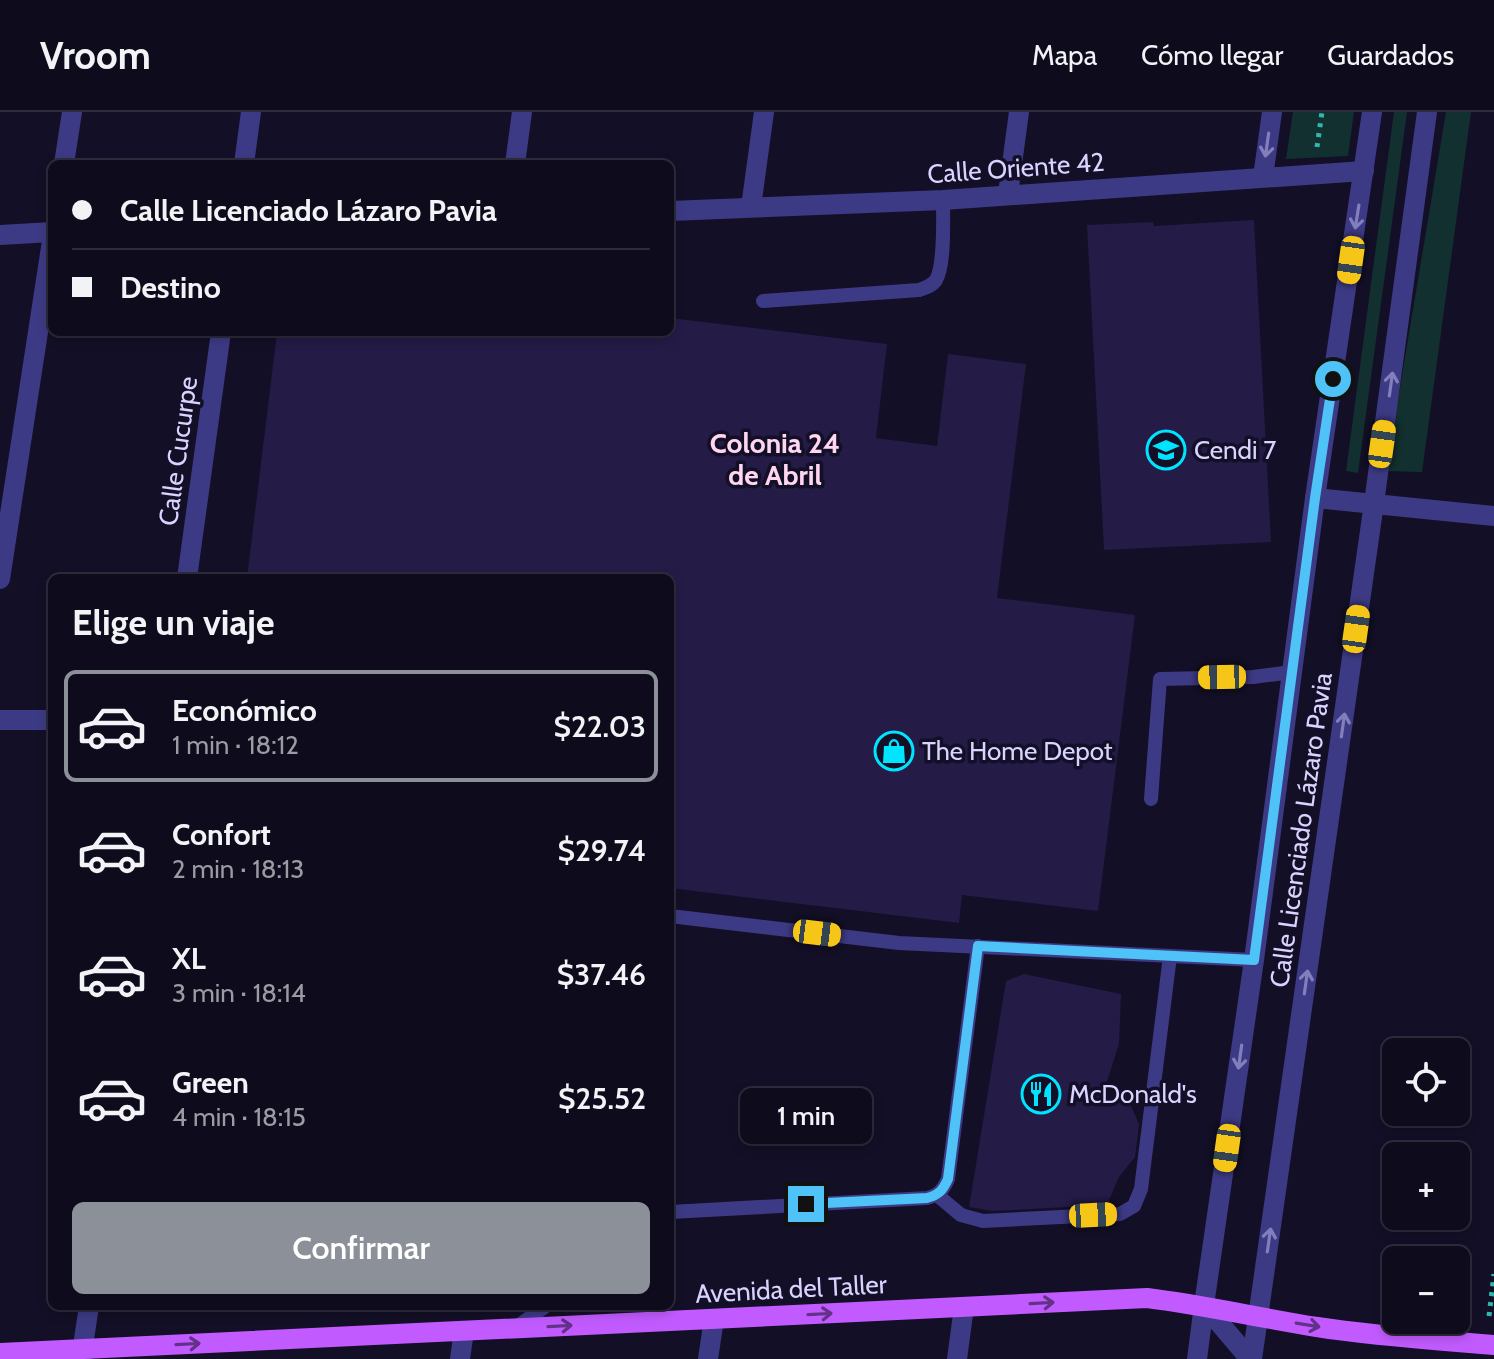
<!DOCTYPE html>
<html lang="es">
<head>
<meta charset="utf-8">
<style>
	body { margin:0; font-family:Cabin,sans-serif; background:#1c1929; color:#f1f3f6; height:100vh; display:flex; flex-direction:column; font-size:30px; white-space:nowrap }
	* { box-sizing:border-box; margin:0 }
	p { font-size:26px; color:#9b9ba3 }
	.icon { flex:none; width:44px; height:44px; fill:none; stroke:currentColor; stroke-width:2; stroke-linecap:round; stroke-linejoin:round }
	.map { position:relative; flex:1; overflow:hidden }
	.details { position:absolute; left:48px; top:462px; width:626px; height:736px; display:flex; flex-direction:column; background:#0e0b1c; border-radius:12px; box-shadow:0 4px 12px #0003,0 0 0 2px #2e2b3b }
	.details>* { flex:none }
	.banner { position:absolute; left:48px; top:48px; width:626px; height:176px; border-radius:12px; box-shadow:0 4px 12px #0003,0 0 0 2px #2e2b3b; display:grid; align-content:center; height:176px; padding:0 24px; background:#0e0b1c }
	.fabs { position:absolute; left:1382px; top:926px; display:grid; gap:16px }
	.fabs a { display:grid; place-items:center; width:88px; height:88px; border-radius:12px; background:#0e0b1c; box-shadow:0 4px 12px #0003,0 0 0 2px #2e2b3b; font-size:40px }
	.end { position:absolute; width:36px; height:36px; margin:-18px; border:10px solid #4fc3f7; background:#111; box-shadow:0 0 0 4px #111 }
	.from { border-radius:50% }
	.bubble { position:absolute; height:56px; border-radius:12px; background:#0e0b1c; box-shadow:0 4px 12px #0003,0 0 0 2px #2e2b3b; font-size:26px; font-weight:600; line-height:56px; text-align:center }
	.car { position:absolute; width:24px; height:48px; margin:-24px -12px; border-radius:10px; box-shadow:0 0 6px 2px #0007; background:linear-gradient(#f5c518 24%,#345 0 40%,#f5c518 0 76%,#345 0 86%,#f5c518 0) }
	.banner b { display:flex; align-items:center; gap:28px; height:76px; font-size:30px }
	.banner b+b { border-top:2px solid #2e2b3b }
	.banner i { width:20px; height:20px; background:#f1f3f6 }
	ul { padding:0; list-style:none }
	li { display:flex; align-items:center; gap:24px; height:112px; margin:0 16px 12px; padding:0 8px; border:4px solid transparent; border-radius:12px }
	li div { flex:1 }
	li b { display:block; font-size:30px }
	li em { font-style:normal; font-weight:600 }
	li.current { border-color:#8c9099 }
	li>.icon { width:72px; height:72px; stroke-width:1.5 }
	h2 { padding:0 24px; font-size:36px; line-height:96px }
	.primary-button { display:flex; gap:16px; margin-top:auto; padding:16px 24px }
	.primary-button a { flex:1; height:92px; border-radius:12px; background:#8c9099; color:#fff; font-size:32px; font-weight:600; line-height:92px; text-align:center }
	header { display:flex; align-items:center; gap:48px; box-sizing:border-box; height:112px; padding:0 40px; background:#0e0b1c; border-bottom:2px solid #2e2b3b }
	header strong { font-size:38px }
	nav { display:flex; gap:44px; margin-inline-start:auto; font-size:28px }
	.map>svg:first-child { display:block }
	.green { fill:#12302f }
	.building { fill:#241b47 }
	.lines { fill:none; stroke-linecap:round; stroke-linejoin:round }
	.path { stroke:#2fb8b0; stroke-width:5; stroke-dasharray:4 6; stroke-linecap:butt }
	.service { stroke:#3d3a85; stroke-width:14 }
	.minor { stroke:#3d3a85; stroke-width:20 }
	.tertiary { stroke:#3d3a85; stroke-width:20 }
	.primary { stroke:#c25bff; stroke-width:20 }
	.oneway { stroke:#837fbc }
	.oneway2 { stroke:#623188 }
	.route { stroke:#4fc3f7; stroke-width:10 }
	.labels { text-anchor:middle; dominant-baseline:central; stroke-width:7; stroke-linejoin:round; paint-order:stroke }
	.street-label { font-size:26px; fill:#d9d4ff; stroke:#130f26 }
	.poi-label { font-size:26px; fill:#d9d4ff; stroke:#130f26; text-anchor:start }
	.neighbourhood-label { font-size:28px; font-weight:bold; fill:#ffd6f0; stroke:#130f26 }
</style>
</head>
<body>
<header>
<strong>Vroom</strong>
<nav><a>Mapa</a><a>Cómo llegar</a><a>Guardados</a></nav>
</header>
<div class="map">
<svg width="1494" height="1247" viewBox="0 0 1494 1247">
	<rect width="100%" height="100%" fill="#130f26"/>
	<g class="green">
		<path d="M1293 0H1354L1348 44 1286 47Z"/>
		<path d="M1394 0H1407L1358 361 1346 359Z"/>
		<path d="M1446 0H1471L1422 360 1386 359Z"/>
	</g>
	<g class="building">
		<path d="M1254 108 1271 430 1104 438 1087 113 1153 110 1154 114Z"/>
		<path d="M670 206 887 232 876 326 937 334 948 242 1026 252 997 486 1135 503 1098 799 962 783 959 811 670 776V466H247L277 220H670Z"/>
		<path d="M1024 862 1121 882 1119 932 1102 985 1131 994 1139 1012 1135 1045 1119 1065 1107 1093 992 1099 969 1095 1006 869Z"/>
	</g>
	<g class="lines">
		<g class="path">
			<path d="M1317 35 1322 0"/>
			<path d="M1489 1204 1494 1162"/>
		</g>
		<g class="service">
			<path d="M763 189 919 178C925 176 932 174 936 168 945 153 943 106 943 88"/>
			<path d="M1151 687 1160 567 1253 565 1292 560"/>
			<path d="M670 804 899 831 1254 848"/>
			<path d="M937 1083 961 1103 983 1109 1120 1102 1134 1094 1141 1077 1170 844"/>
			<path d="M670 1100 927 1086C939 1083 943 1078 948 1067L978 834"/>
			<path d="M515 1216 546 1194"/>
		</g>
		<g class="minor">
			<path d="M64 52 72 0"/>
			<path d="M244 52 251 0"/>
			<path d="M515 52 522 0"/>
			<path d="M1263 65 1272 0"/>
			<path d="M1008 82 1019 0"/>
			<path d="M751 95 764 0"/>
			<path d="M670 99 943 88 1364 59"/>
			<path d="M0 123 52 120"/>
			<path d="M1315 386 1494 404"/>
			<path d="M187 466 221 220"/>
			<path d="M0 467 52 129"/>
			<path d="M0 608H52"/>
			<path d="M81 1247 89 1194"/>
			<path d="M460 1247 464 1219"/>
			<path d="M708 1247 714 1207"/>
			<path d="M957 1247 964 1195"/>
			<path d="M1197 1247 1204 1193"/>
			<path d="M1252 1247 1258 1205"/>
		</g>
		<g class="tertiary">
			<path d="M1258 1205 1374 391 1427 0"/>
			<path d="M1250 1247 1204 1193 1254 848 1315 386 1372 0"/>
		</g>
		<path class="primary" d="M0 1241 1147 1186C1204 1193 1260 1206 1317 1215 1375 1224 1435 1228 1494 1233"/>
	</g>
	<defs><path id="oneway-shaft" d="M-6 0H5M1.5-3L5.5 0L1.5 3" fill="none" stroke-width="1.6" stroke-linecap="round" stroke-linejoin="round" transform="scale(2)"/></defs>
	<g class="oneway">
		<use href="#oneway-shaft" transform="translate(1267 33) rotate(98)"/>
		<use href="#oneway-shaft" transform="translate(1357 105) rotate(99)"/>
		<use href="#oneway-shaft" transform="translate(1391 272) rotate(-82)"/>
		<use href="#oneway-shaft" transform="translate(1343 613) rotate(-82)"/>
		<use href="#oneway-shaft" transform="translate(1306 870) rotate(-82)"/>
		<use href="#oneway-shaft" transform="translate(1240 945) rotate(98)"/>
		<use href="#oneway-shaft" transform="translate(1269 1128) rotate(-82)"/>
	</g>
	<g class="oneway2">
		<use href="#oneway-shaft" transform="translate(1042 1191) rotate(-3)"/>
		<use href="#oneway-shaft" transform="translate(820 1202) rotate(-3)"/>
		<use href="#oneway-shaft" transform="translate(1308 1213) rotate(9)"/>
		<use href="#oneway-shaft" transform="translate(560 1214) rotate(-3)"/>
		<use href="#oneway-shaft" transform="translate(188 1232) rotate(-3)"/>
	</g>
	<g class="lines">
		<path class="route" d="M806 1092 927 1086C939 1083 943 1078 948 1067L978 834 1254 848 1315 386 1333 267"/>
	</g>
	<defs>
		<g id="school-ring" transform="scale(2)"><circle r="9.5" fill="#130f26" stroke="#00e5ff" stroke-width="1.5"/><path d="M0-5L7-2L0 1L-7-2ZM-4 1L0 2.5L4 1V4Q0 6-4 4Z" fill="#00e5ff"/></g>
		<g id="shop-ring" transform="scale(2)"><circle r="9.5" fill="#130f26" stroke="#00e5ff" stroke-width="1.5"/><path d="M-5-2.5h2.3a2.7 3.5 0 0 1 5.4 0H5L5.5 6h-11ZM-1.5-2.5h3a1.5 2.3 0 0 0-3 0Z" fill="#00e5ff"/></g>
		<g id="restaurant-ring" transform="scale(2)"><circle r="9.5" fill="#130f26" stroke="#00e5ff" stroke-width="1.5"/><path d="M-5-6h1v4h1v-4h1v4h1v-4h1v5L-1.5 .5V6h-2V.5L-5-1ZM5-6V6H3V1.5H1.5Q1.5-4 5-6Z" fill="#00e5ff"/></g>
	</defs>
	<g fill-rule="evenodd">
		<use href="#school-ring" x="1166" y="338"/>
		<use href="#shop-ring" x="894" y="639"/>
		<use href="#restaurant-ring" x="1041" y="982"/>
	</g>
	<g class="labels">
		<g class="street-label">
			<text transform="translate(1016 56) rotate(-4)">Calle Oriente 42</text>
			<text transform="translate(178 339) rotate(-82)">Calle Cucurpe</text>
			<text transform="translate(1301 718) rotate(-82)">Calle Licenciado Lázaro Pavia</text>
			<text transform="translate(791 1177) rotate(-3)">Avenida del Taller</text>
		</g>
		<g class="poi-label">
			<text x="1194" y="338">Cendi 7</text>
			<text x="922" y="639">The Home Depot</text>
			<text x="1069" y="982">McDonald's</text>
		</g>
		<g class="neighbourhood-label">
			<text x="775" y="331">Colonia 24<tspan x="775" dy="32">de Abril</tspan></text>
		</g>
	</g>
</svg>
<div class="fabs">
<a><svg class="icon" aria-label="locate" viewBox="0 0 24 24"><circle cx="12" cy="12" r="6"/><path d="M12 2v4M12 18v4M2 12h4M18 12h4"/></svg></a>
<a>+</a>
<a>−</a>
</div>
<i class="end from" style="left:1333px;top:267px"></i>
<i class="end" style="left:806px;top:1092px"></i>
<div class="bubble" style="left:740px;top:976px;width:132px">1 min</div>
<i class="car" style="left:1351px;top:148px;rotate:188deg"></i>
<i class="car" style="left:1382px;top:332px;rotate:8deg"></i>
<i class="car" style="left:1356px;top:517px;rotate:8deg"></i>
<i class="car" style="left:1222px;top:565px;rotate:269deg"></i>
<i class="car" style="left:817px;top:821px;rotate:97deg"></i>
<i class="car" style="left:1227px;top:1036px;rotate:188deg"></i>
<i class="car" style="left:1093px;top:1103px;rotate:87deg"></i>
<div class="banner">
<b><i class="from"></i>Calle Licenciado Lázaro Pavia</b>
<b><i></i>Destino</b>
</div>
<section class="details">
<h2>Elige un viaje</h2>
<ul>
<li class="current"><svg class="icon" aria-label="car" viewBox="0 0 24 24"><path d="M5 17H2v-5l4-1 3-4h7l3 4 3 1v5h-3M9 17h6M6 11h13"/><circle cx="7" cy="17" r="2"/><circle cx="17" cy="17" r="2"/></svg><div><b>Económico</b><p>1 min · 18:12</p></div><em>$22.03</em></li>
<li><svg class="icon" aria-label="car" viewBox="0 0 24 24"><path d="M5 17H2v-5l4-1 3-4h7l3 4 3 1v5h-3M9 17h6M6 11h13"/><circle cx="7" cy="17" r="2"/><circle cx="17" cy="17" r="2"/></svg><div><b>Confort</b><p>2 min · 18:13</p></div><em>$29.74</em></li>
<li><svg class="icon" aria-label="car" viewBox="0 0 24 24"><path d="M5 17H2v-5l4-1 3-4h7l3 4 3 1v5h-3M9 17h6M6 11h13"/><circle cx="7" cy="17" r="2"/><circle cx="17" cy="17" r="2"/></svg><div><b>XL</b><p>3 min · 18:14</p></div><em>$37.46</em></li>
<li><svg class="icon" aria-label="car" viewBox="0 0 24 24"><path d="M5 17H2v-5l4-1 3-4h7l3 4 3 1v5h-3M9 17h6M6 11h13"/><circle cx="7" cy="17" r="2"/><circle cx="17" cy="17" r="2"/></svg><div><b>Green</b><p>4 min · 18:15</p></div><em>$25.52</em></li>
</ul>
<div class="primary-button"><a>Confirmar</a></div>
</section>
</div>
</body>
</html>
